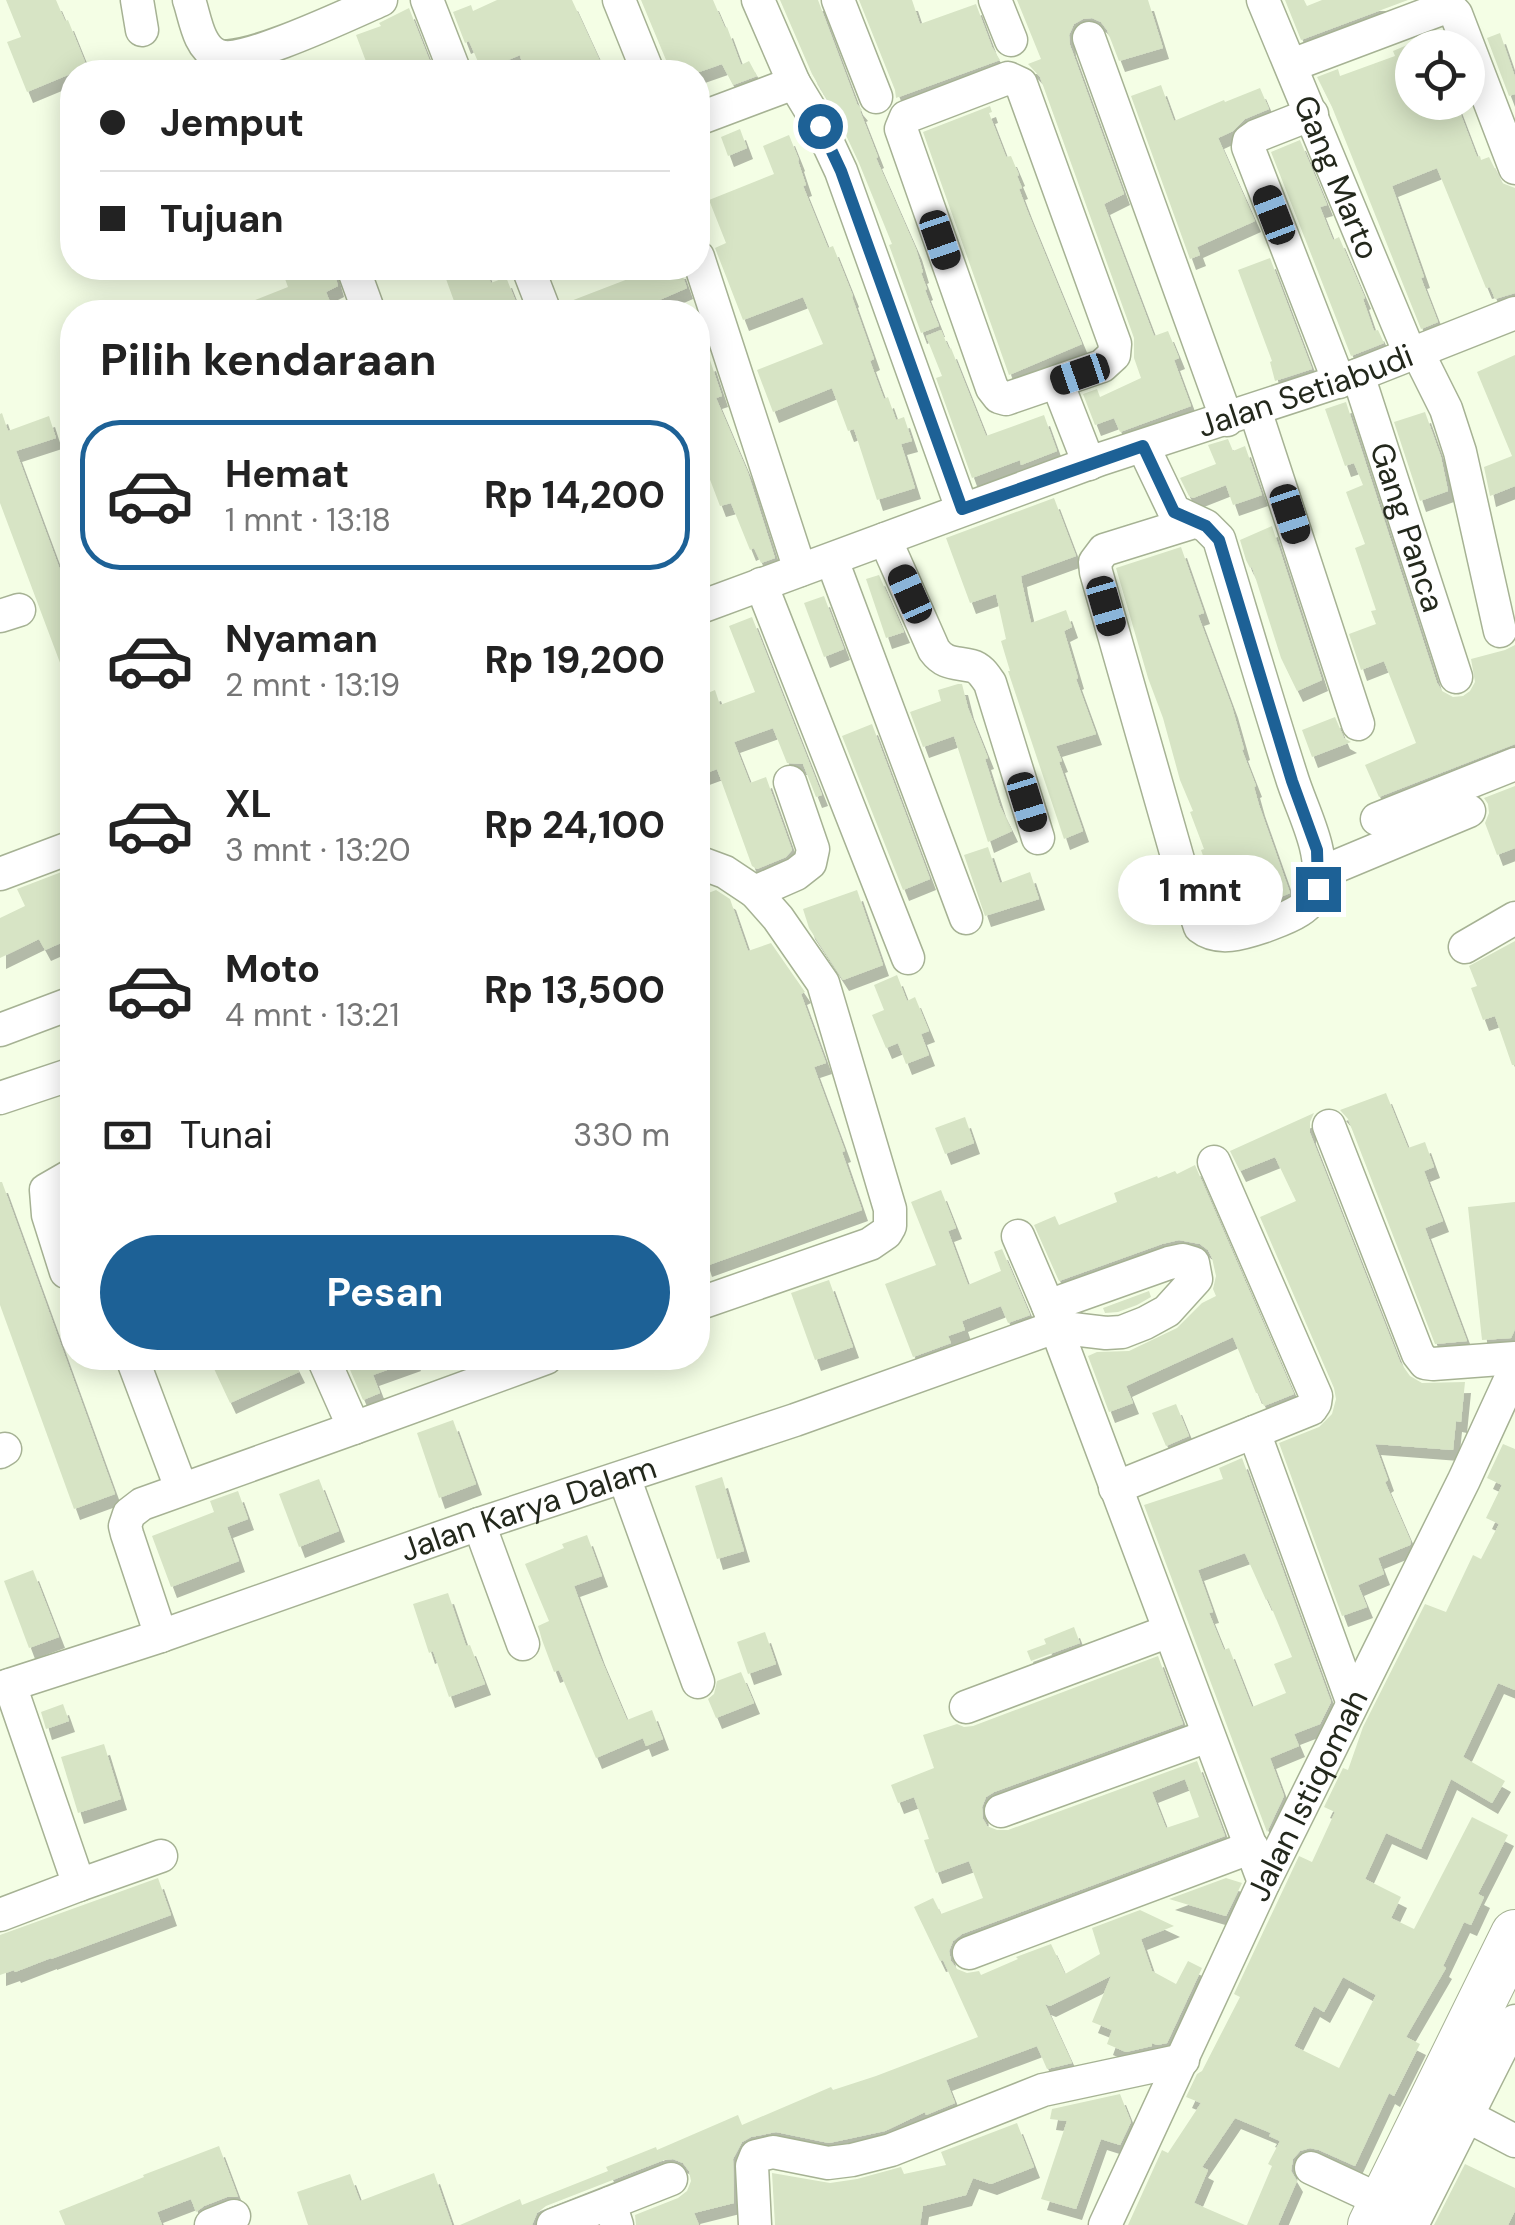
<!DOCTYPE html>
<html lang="id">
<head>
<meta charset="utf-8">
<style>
	body { margin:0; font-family:"DM Sans",sans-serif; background:#f6f6f6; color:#222; height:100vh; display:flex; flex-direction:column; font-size:38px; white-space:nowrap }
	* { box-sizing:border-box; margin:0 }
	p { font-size:32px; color:#767676 }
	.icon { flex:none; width:55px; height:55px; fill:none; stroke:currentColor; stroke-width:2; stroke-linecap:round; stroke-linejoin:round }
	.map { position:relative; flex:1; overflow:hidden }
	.drawer { position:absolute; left:60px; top:300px; width:650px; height:1070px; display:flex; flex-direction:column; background:#fff; border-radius:40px; box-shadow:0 5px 25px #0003 }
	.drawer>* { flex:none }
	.guide { position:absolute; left:60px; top:60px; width:650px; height:220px; border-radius:40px; box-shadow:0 5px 25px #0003; display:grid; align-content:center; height:220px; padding:0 40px; background:#fff }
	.fabs { position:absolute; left:1395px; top:30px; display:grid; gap:20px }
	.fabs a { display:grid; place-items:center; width:90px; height:90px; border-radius:50%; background:#fff; box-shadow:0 5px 25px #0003; font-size:50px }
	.end { position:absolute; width:45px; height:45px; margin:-22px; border:12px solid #1d6196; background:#fff; box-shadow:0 0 0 5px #fff }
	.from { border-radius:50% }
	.bubble { position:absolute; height:70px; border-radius:35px; background:#fff; box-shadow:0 5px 25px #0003; font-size:32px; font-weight:700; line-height:70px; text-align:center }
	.car { position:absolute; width:30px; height:60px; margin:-30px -15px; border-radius:12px; box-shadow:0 0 8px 2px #0007; background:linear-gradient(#222 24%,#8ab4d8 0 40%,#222 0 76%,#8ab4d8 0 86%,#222 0) }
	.guide b { display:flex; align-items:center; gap:35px; height:95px; font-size:38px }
	.guide b+b { border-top:2px solid #e0e0e0 }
	.guide i { width:25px; height:25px; background:#222 }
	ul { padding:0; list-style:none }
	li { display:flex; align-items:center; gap:30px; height:150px; margin:0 20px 15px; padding:0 20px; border:5px solid transparent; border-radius:40px }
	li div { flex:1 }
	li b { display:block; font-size:38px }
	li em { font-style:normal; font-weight:700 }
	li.on { border-color:#1d6196 }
	li>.icon { width:90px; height:90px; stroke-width:1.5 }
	h2 { padding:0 40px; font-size:45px; line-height:120px }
	.pay { display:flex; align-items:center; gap:25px; height:110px; padding:0 40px; font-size:38px }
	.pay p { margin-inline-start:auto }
	.primary-button { display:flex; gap:20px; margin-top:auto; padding:20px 40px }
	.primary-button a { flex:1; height:115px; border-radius:60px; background:#1d6196; color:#fff; font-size:40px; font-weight:700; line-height:115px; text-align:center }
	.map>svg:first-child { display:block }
	.building { fill:#d7e4c5; fill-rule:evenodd; filter:url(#shadow) }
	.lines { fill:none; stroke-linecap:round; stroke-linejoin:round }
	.minor-casing { stroke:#a6b294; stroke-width:35 }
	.highway-casing { stroke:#a6b294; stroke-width:50 }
	.minor { stroke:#fff; stroke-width:32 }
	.highway { stroke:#fff; stroke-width:48 }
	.route { stroke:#1d6196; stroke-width:12 }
	.labels { text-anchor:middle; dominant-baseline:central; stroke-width:9; stroke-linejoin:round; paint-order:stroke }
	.street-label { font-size:32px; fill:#23281c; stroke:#fff }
</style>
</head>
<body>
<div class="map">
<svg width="1515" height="2225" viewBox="0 0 1515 2225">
	<defs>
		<filter id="shadow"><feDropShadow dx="6" dy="11" stdDeviation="0" flood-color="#0004"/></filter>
	</defs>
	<rect width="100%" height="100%" fill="#f4fee5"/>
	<g class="building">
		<path d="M6 0H56L65 21 68 20 87 67 27 92 7 42 21 37Z"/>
		<path d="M497 0H572L605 72H524L520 55 482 71 469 41 465 43 453 12 471 5 473 11Z"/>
		<path d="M641 0H713L725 28 727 27 741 65 749 61 757 76 733 85 722 64 699 72H671Z"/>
		<path d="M780 0H818L857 104 862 110 860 111 878 157 876 158 916 249 923 272 921 273 927 289 925 290 939 326 921 333 889 245 892 244 859 163 837 116 812 74Z"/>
		<path d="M859 0H912L920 24 976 4 992 47 1000 60 896 98 895 90Z"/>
		<path d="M1017 0H1148L1163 48 1119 61 1107 30 1101 22 1092 18 1083 19 1074 24 1069 35 1070 45 1124 194 1104 204 1154 336 1168 331 1179 358 1174 360 1191 406 1120 432 1114 418 1095 425 1083 394 1097 389 1100 397 1141 378 1134 358V338L1040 77 1028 64 1041 59Z"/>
		<path d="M1285 0H1304L1307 6 1322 0H1408L1301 40Z"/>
		<path d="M409 8 434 72H370L356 35 381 26 379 23Z"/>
		<path d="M1500 33 1515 77V94L1509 96 1487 38Z"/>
		<path d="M1412 43V102H1456L1477 157 1480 156 1481 160 1489 157 1502 183 1515 188V293L1495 299 1490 287 1486 288 1437 168 1392 186 1424 277 1421 278 1438 322 1421 329 1332 107 1317 77 1338 69 1340 76 1395 56 1393 51Z"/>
		<path d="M1161 85 1174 121 1224 100 1225 102 1260 88 1269 109 1245 119 1233 131 1218 138 1255 221 1197 247 1200 255 1190 259 1131 96Z"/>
		<path d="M990 106 992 112 989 113 1006 157 1011 156 1019 175 1017 176 1022 188 1019 189 1027 210 1082 344 1009 375 923 132Z"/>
		<path d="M740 129 747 148 728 156 721 137Z"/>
		<path d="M789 135 799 160 798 161 806 185 803 186 828 248 833 246 853 296 852 297 874 359 870 361 884 399 888 397 896 420 904 417 912 441 901 444 915 488 877 500 854 429 848 431 832 388 773 412 757 370 823 344 803 297 743 320 715 248 726 243 709 200 774 174 763 146Z"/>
		<path d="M1300 140 1327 205 1320 207 1333 240 1339 237 1365 298 1363 299 1374 331 1378 330 1384 343 1351 356 1271 152Z"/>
		<path d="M1270 258 1312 369 1275 381 1270 362 1272 361 1238 270Z"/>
		<path d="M281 268H333L338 286 326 292 334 312H225L288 287Z"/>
		<path d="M442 268H485L491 283 506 277 520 312H458Z"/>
		<path d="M634 268H680L687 288 632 312H565L563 304 628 279 624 272Z"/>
		<path d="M941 330 949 349 951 348 986 436 1044 415 1057 451 1021 465 1020 460 972 478 936 378 942 376 926 336Z"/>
		<path d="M699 352 703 363 710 360 722 396 716 398 748 473 775 558 761 563 754 548 750 550 731 503 720 506 698 448Z"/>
		<path d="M1515 355V486L1490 496 1484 467 1512 456 1477 372Z"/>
		<path d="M1346 402 1437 683 1442 691 1453 697 1463 696 1470 691 1475 682 1471 659 1505 650 1515 645V744L1379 797 1365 765 1416 743 1384 661 1361 670 1349 634 1376 624 1371 611 1376 610 1355 548 1365 544 1346 492 1363 485 1354 463 1345 466 1325 409Z"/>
		<path d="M1425 412 1441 457 1448 491 1420 501 1394 422Z"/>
		<path d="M2 413 8 431 49 416 56 438 16 451 72 602V692H71L0 503V414Z"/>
		<path d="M1228 439 1233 451 1245 446 1262 495 1233 505 1226 485 1193 498 1189 496 1180 478 1216 464 1208 445Z"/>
		<path d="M1054 498 1076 556 1021 576 1022 583 1031 623 1066 610 1072 627 1064 631 1078 678 1076 679 1096 734 1056 746 1062 761 1059 762 1083 831 1064 839 1008 671H1010L1001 641 1006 639 996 594 970 603 946 538Z"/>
		<path d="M1272 526 1322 680 1297 691 1281 658 1252 567 1250 568 1246 560 1240 540Z"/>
		<path d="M1181 547 1204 613 1198 615 1232 707 1244 749 1242 750 1256 786 1254 787 1259 805 1290 893 1258 907 1230 915H1223L1208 870 1201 850 1204 849 1190 812 1193 811 1180 780 1163 718 1148 678 1116 568Z"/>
		<path d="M879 575 904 632 886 638 866 579Z"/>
		<path d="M824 596 844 649 824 657 804 603Z"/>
		<path d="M752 617 822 795 816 797 803 764 787 763 773 728 734 742 750 783 766 777 792 850 786 857 757 869 752 866 717 769 698 776V697L715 690 720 705 755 692 729 626Z"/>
		<path d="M958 684H962L968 708 988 758 985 759 1000 806 1012 831 988 842 954 736 923 747 910 712 941 701 938 690Z"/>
		<path d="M1335 717 1344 738 1351 742 1312 757 1302 730Z"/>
		<path d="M872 724 930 879 903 890 842 736Z"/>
		<path d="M1515 786V848L1497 855 1485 823 1489 813 1488 804 1484 798Z"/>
		<path d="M988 847 1000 883 1030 872 1039 899 985 916 964 855Z"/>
		<path d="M72 868V938L45 950 39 939 0 958V918L25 906 17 889Z"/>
		<path d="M716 890 730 899 748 951 771 943 805 992 801 994 826 1063 814 1067 845 1151 842 1152 862 1210 706 1266 698 1241V897Z"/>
		<path d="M857 890 883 965 843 980 809 928 803 909Z"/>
		<path d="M1515 941V1065H1512L1495 1016 1483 1020 1471 988 1477 986 1469 966Z"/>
		<path d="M897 975 907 1001 915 997 929 1031 921 1034 929 1055 906 1064 898 1043 886 1048 872 1015 884 1010 874 985Z"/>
		<path d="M1386 1093 1408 1148 1425 1142 1434 1167 1424 1171 1443 1221 1425 1228 1467 1341 1435 1344 1348 1119 1340 1110Z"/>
		<path d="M1314 1113 1310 1122V1133L1400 1362 1410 1376 1422 1383 1465 1382 1461 1422 1456 1421 1453 1450 1375 1444 1388 1480 1385 1482 1411 1542 1410 1545 1378 1558 1384 1574 1358 1585 1367 1607 1342 1616 1279 1443 1319 1427 1332 1414 1336 1399 1334 1388 1260 1217 1296 1201 1275 1157 1240 1171 1230 1151Z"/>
		<path d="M965 1117 974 1143 945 1154 935 1128Z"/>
		<path d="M1195 1165 1294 1394 1264 1406 1258 1393H1256L1233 1337 1126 1386 1133 1403 1109 1412 1088 1356 1097 1352 1129 1351 1177 1328 1202 1303 1216 1296 1213 1289 1216 1276 1212 1258 1208 1250 1200 1244 1179 1240 1162 1244 1059 1281 1034 1225 1055 1216 1059 1225 1117 1202 1114 1193 1157 1176 1158 1178 1175 1171 1177 1174Z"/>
		<path d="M0 1182H2L115 1494 74 1509 0 1305Z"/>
		<path d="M941 1190 956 1228 948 1231 968 1285 1001 1271 994 1252 1002 1249 1030 1315 1008 1323 1001 1306 962 1321 965 1330 948 1336 951 1343 913 1357 885 1284 936 1265 911 1202Z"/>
		<path d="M1515 1202V1329L1511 1338 1482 1340 1468 1207Z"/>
		<path d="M829 1280 853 1347 815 1360 791 1293Z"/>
		<path d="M1149 1291 1151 1297 1137 1305 1118 1312 1105 1313 1103 1308Z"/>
		<path d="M209 1358H292L299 1372 230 1403Z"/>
		<path d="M345 1358H414L415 1360 373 1375 380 1393 363 1400Z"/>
		<path d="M1176 1404 1189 1436 1166 1446 1152 1413Z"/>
		<path d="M453 1420 476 1484 439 1498 417 1433Z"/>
		<path d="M1503 1444 1515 1449V1690L1498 1683 1463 1757 1505 1781 1492 1803 1451 1779 1421 1849 1386 1833 1365 1879 1401 1897 1391 1918 1414 1929 1472 1817 1508 1835 1478 1894 1484 1897 1471 1925 1464 1922 1443 1966 1446 1968 1406 2037 1420 2044 1394 2096 1389 2093 1355 2166 1319 2150 1310 2148 1300 2151 1293 2159 1291 2171 1297 2181 1278 2225H1247L1272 2166 1268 2164 1280 2141 1269 2136 1271 2133 1235 2118 1202 2167 1208 2170 1194 2203 1245 2225H1128L1162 2150 1168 2153 1201 2103 1186 2097 1197 2074 1202 2071 1240 1997 1234 1994 1299 1856 1312 1862 1335 1812 1324 1807 1343 1768 1348 1770 1363 1727 1425 1604 1446 1612 1473 1555 1481 1559 1499 1524 1486 1518 1502 1485 1487 1478ZM1343 1977 1376 1995 1339 2068 1294 2046 1314 2006 1324 2012Z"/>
		<path d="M1242 1458 1331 1702 1320 1724 1294 1734 1299 1746 1270 1758 1284 1796 1267 1832 1144 1505 1223 1479 1219 1468ZM1245 1553 1266 1600 1268 1599 1292 1657 1274 1664 1286 1693 1252 1707 1229 1648 1224 1650 1209 1613 1213 1612 1198 1570Z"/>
		<path d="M722 1477 744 1551 717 1559 695 1486Z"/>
		<path d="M319 1479 339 1531 299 1547 279 1494Z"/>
		<path d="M238 1491 248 1519 227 1527 239 1561 171 1587 152 1536 214 1512 210 1501Z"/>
		<path d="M587 1535 602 1576 574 1586 599 1654 627 1720 652 1710 663 1739 646 1746 643 1738 596 1758 559 1670 554 1672 542 1640 538 1626 549 1621 525 1564 564 1548 562 1544Z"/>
		<path d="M33 1570 59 1637 29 1648 4 1581Z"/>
		<path d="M448 1593 466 1646 470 1645 485 1684 449 1697 433 1651 429 1653 413 1604Z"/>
		<path d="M1074 1627 1080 1643 1031 1661 1027 1651 1046 1644 1044 1639Z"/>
		<path d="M765 1632 776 1664 748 1674 737 1642Z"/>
		<path d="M1158 1656 1183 1724 994 1792 986 1797 982 1807 983 1819 987 1826 997 1830H1008L1197 1761 1225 1836 962 1934 953 1941 949 1951 951 1961 957 1969 967 1973 979 1971 981 1975 1018 1959 1016 1957 1051 1944 1065 1974 1100 1954 1092 1928 1140 1910 1174 1926 1141 1939 1152 1971 1176 1984 1188 1961 1202 1968 1167 2043 1157 2045 1152 2043V2046L1126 2052 1107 2044 1112 2030 1092 2022 1111 1976 1050 2006 1045 2004 1072 2063 1047 2069 1037 2046 946 2080 955 2103 926 2115 925 2112 885 2131 829 2143 776 2132 751 2137 742 2142 733 2159 734 2203 694 2213 699 2225H636L635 2215 678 2198 687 2191 691 2181 689 2171 683 2163 673 2159 664 2160 546 2206 537 2213 532 2225H460L520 2199 522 2205 608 2171 606 2167 656 2147 657 2150 738 2115 742 2125 831 2087 833 2090 876 2076 978 2037 943 1960 940 1961 914 1907 933 1898 941 1914 983 1898 969 1861 936 1873 924 1840 929 1839 914 1797 898 1803 891 1785 934 1768 923 1735 957 1724 964 1727 973 1726ZM1185 1779 1199 1817 1166 1828 1152 1792Z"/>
		<path d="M741 1672 754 1703 716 1718 708 1699 714 1694 717 1681Z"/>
		<path d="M63 1704 69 1721 46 1729 41 1712Z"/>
		<path d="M104 1744 121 1799 78 1813 61 1757Z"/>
		<path d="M158 1878 171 1915 51 1959V1958L15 1972 14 1970 0 1975V1935Z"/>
		<path d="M1226 1878 1242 1883 1226 1916 1169 1899Z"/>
		<path d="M1120 2094 1131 2122 1120 2145 1101 2139 1076 2209 1041 2199 1067 2121 1050 2119 1052 2109Z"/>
		<path d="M1017 2123 1034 2167 991 2184 973 2178 966 2195 923 2206 920 2225H775L772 2173 830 2183 857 2179 901 2167 904 2174 946 2165 941 2152Z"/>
		<path d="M219 2146 238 2197H227L204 2206 196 2212 191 2199 157 2212 162 2225H65L59 2211 144 2177 143 2175Z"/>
		<path d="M1465 2164 1515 2188V2211L1508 2225H1434Z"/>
		<path d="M434 2173 452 2225H308L297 2192 350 2174 360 2201Z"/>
	</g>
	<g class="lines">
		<g class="minor-casing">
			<g id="minor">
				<path d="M137 0 142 30"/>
				<path d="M189 0C195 17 198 47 217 55 241 66 353 12 381 0"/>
				<path d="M427 0 455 72"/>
				<path d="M619 0 648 72"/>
				<path d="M758 0 794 83 820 126 841 171 962 509"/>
				<path d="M838 0 876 97"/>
				<path d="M995 0 1011 40"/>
				<path id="s1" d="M1263 0 1410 354"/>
				<path d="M1089 38 1227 420"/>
				<path d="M1292 65 1441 9 1450 8 1456 14 1515 168"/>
				<path d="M1008 78 1021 84 1115 344 1114 355 1102 366 1006 399 999 397 992 388 901 129 906 117Z"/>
				<path d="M1312 114 1256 136 1249 141 1248 147 1339 382"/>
				<path d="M698 119 794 83"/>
				<path d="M698 257 800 570"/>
				<path d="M353 268 369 312"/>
				<path d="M528 268 545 312"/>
				<path d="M1417 351 1446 409 1460 452 1500 631"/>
				<path id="s2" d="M1358 375 1456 677"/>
				<path d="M1057 382 1089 464"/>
				<path d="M1255 410 1358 724"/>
				<path d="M1143 446 1174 511 1206 526 1219 539C1243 618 1266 697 1291 775 1301 809 1325 849 1318 886 1312 910 1286 918 1265 926 1244 933 1219 942 1200 927L1179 863 1096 572 1095 562 1104 550 1194 522"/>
				<path d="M885 539 934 650C945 665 955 662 972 666 980 668 985 676 990 683L1038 838"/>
				<path d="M832 560 966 918"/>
				<path d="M761 584 908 958"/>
				<path id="s3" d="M698 608 1101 459 1358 375 1515 313"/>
				<path d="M0 616 19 610"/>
				<path d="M1377 819 1515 764"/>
				<path d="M698 862 725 872 755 892 778 918 823 983 890 1209V1226L886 1233 870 1244 698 1304"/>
				<path d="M0 874 72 847"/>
				<path d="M1318 874 1469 811"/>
				<path d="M755 892 796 874 810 863 813 849 790 782"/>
				<path d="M1465 947 1515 918"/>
				<path d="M0 1030 72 1003"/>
				<path d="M0 1098 72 1074"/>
				<path d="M1329 1126 1418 1354 1425 1363 1433 1364 1515 1358"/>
				<path d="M1018 1236 1048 1306 1264 1882"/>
				<path d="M66 1272 48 1215 46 1190 72 1175"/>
				<path d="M132 1358 181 1488"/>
				<path d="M323 1358 354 1428 546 1358"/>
				<path d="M1254 1432 1352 1701"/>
				<path d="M0 1452 5 1449"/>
				<path d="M624 1477 698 1682"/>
				<path d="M1115 1488 1311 1409 1315 1403 1316 1396 1214 1162"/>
				<path d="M479 1524 523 1644"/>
				<path d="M161 1636 127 1534 125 1526 129 1514 142 1504 354 1428"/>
				<path id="s4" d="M0 1688 161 1636 479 1524 795 1420 1055 1327 1106 1333 1122 1332 1145 1323 1167 1311 1196 1279 1193 1263 1183 1260 1169 1263 1048 1306"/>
				<path d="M966 1707 1169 1631"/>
				<path d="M1001 1811 1208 1736"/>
				<path d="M79 1885 161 1856"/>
				<path d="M0 1915 79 1885 10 1685"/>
				<path d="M969 1953 1252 1847"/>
				<path d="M1448 2106 1515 2141"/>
				<path d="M1311 2168 1384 2202"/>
				<path d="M610 2203 671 2179"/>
				<path d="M211 2225 234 2216"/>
				<path d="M553 2225 610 2203 617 2225"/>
				<path d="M755 2225 752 2166 756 2156 773 2152 828 2163 852 2160 891 2150 1043 2090 1183 2060"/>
				<path id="s5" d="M1105 2225 1264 1882 1464 1480 1515 1369"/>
				<path d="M1412 2225 1515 2021"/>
			</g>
		</g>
		<g class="highway-casing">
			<path id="highway" d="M1372 2225 1515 1934"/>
		</g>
		<use href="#minor" class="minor"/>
		<use href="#highway" class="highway"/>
	</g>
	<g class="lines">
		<path class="route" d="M820 126 841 171 962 509 1143 446 1174 512 1206 526 1219 540 1292 781 1317 850 1318 889"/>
	</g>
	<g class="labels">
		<g class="street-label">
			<text stroke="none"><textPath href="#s1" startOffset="192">Gang Marto</textPath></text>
			<text stroke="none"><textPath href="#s3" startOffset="645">Jalan Setiabudi</textPath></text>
			<text stroke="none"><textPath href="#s2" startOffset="160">Gang Panca</textPath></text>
			<text stroke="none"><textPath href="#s4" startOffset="558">Jalan Karya Dalam</textPath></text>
			<text stroke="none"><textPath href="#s5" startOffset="475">Jalan Istiqomah</textPath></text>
		</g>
	</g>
</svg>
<div class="fabs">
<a><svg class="icon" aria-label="locate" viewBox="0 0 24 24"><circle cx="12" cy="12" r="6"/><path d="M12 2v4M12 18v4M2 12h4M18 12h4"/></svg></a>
</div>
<i class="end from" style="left:820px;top:126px"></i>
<i class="end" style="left:1318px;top:889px"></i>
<div class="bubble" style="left:1118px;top:855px;width:165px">1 mnt</div>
<i class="car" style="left:1274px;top:215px;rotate:339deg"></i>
<i class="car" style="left:940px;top:240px;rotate:161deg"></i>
<i class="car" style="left:1080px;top:374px;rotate:251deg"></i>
<i class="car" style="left:1290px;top:514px;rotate:162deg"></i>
<i class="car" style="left:910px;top:594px;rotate:336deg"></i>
<i class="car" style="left:1106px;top:606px;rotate:164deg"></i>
<i class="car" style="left:1027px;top:802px;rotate:163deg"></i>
<div class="guide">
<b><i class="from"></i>Jemput</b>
<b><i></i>Tujuan</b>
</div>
<section class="drawer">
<h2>Pilih kendaraan</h2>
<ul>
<li class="on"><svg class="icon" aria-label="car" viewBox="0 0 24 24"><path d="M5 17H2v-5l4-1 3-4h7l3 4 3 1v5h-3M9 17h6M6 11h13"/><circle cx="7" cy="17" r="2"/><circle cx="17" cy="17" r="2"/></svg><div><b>Hemat</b><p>1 mnt · 13:18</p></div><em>Rp 14,200</em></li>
<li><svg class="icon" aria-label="car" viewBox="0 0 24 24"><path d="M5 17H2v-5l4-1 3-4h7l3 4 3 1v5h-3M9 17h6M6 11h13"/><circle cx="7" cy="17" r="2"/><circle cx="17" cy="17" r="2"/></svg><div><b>Nyaman</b><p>2 mnt · 13:19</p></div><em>Rp 19,200</em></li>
<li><svg class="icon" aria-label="car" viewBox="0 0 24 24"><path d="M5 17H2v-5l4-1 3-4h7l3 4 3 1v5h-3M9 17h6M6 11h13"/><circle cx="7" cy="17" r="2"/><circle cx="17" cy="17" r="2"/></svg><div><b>XL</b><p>3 mnt · 13:20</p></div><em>Rp 24,100</em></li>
<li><svg class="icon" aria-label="car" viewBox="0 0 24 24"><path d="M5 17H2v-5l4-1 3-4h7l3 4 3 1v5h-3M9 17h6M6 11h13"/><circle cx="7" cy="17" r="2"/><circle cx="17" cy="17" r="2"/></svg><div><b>Moto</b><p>4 mnt · 13:21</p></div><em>Rp 13,500</em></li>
</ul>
<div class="pay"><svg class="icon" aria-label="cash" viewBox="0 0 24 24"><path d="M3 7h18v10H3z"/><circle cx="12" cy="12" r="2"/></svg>Tunai<p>330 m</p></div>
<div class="primary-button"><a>Pesan</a></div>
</section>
</div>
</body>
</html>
